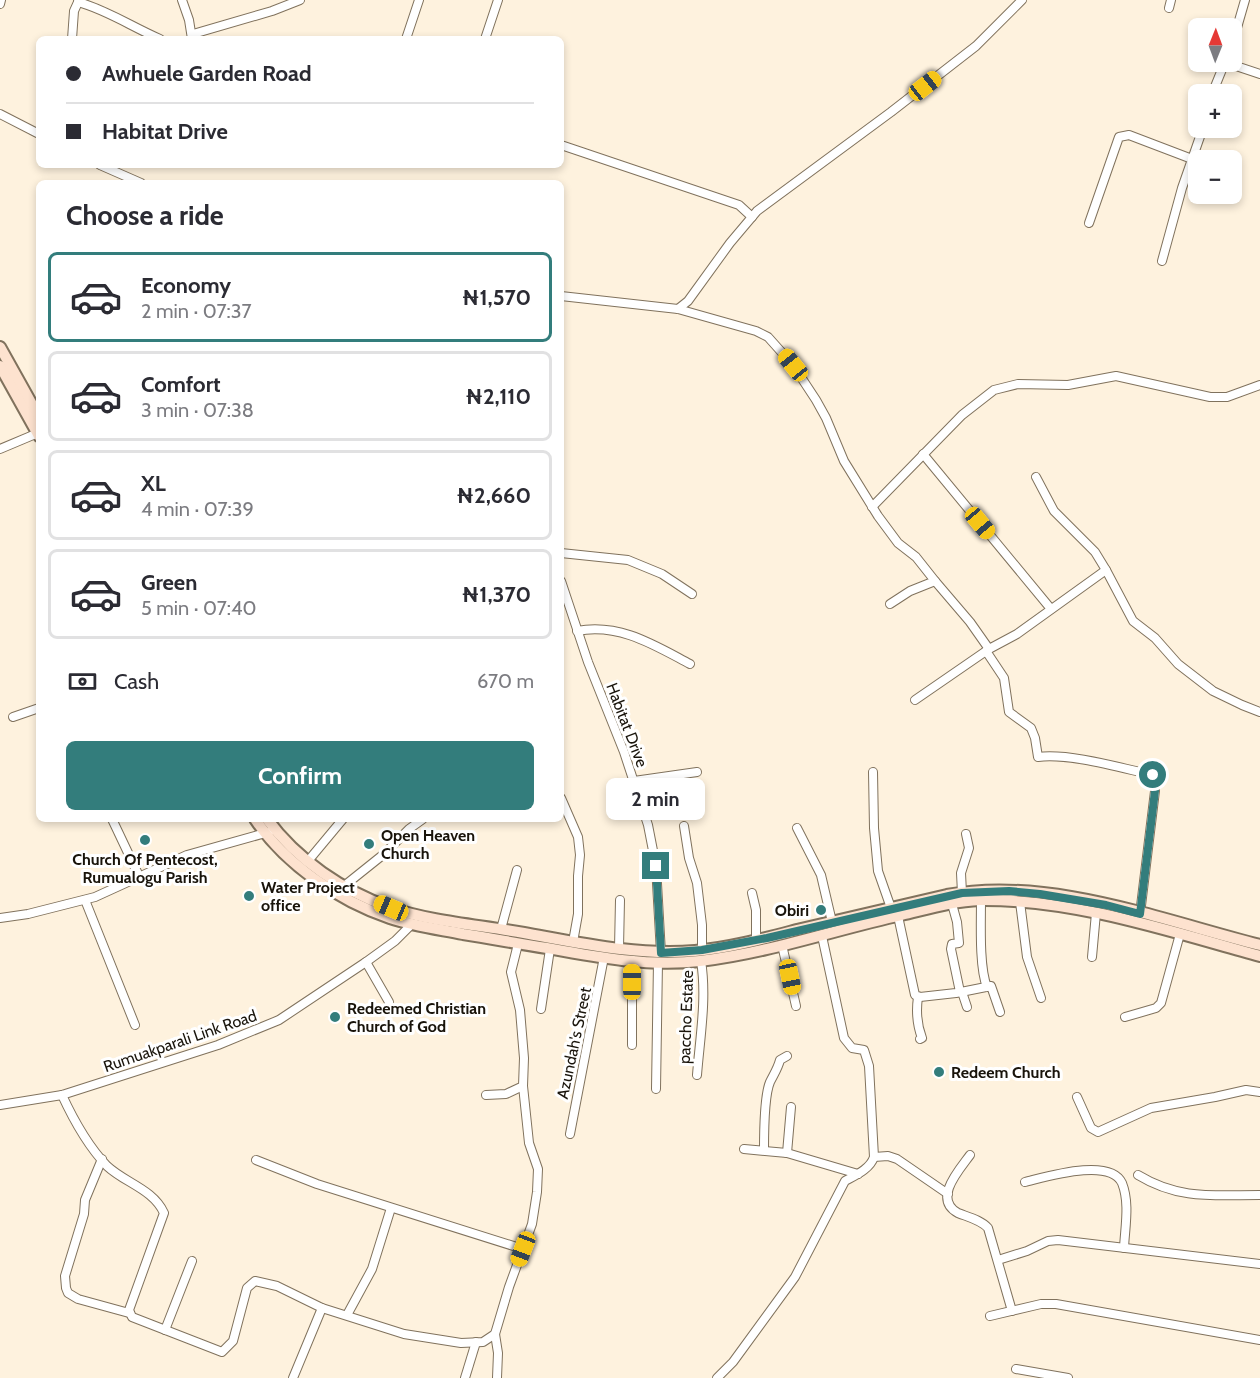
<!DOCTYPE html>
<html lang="en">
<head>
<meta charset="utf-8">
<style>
	body { margin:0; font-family:Cabin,sans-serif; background:#f2f2f3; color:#2b2b33; height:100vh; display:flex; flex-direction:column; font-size:22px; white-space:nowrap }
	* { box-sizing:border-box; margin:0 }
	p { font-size:20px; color:#7c7c81 }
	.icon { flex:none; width:33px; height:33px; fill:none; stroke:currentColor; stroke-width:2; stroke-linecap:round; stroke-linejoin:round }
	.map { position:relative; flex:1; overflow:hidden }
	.side { position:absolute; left:36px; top:180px; width:528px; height:642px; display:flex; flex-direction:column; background:#fff; border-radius:9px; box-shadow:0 3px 9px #0003 }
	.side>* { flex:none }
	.banner { position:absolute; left:36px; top:36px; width:528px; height:132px; border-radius:9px; box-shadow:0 3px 9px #0003; display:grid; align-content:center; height:132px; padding:0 30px; background:#fff }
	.needle { width:39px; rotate:1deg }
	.tools { position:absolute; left:1188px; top:18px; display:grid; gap:12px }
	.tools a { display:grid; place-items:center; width:54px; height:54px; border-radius:9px; background:#fff; box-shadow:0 3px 9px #0003; font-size:30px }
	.end { position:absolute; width:27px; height:27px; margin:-14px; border:8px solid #337d7c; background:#fff; box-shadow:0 0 0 3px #fff }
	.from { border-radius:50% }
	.bubble { position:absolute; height:42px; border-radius:9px; background:#fff; box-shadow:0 3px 9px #0003; font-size:20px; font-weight:700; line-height:42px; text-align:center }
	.car { position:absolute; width:18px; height:36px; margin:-18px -9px; border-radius:8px; box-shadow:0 0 4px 2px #0007; background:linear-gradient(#f5c518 24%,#345 0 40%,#f5c518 0 76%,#345 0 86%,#f5c518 0) }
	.banner b { display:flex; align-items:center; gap:21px; height:57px; font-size:22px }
	.banner b+b { border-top:2px solid #e1e1e2 }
	.banner i { width:15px; height:15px; background:#2b2b33 }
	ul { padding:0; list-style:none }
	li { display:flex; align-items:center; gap:18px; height:90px; margin:0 12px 9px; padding:0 18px; border:3px solid #e1e1e2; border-radius:9px }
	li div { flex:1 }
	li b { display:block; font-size:22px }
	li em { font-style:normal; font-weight:700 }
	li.selected { border-color:#337d7c }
	li>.icon { width:54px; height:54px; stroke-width:1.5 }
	h2 { padding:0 30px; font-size:27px; line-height:72px }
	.pay { display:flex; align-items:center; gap:15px; height:66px; padding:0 30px; font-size:22px }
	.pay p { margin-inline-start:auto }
	.primary-button { display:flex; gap:12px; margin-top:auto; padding:12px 30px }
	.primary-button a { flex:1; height:69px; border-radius:9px; background:#337d7c; color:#fff; font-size:24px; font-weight:700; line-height:69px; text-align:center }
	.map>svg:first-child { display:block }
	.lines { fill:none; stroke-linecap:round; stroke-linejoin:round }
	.minor-casing { stroke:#80725d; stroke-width:10 }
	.secondary-casing { stroke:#80725d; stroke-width:14 }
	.minor { stroke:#fff; stroke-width:8 }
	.secondary { stroke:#fde2cf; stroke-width:10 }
	.route { stroke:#337d7c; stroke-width:8 }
	.poi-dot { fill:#337d7c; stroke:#fff; stroke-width:2 }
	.labels { text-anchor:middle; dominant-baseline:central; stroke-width:6; stroke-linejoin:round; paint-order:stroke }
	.street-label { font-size:16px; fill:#19140b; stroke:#fff }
	.poi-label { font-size:16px; font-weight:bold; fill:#19140b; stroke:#fff; text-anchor:start }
</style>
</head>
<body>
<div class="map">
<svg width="1260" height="1378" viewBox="0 0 1260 1378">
	<rect width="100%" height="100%" fill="#fef2de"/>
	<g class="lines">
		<g class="minor-casing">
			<g id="minor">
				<path d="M182 0 189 20 192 39"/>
				<path d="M78 2C107 10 132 27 160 39"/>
				<path d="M0 4 1 0"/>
				<path d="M1169 8 1171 0"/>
				<path d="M193 34 272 11 300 0"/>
				<path d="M72 39 74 11 79 0"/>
				<path d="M406 39 419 0"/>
				<path d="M485 39 498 0"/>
				<path d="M1232 45 1245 0"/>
				<path d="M1224 62 1260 74"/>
				<path d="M1212 94 1225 62"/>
				<path d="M0 114 39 134"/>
				<path d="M561 145 739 205 752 217"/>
				<path d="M100 165 141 183"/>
				<path d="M1089 223 1119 137 1129 135 1192 159"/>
				<path d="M1162 261 1182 188 1203 128"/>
				<path d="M561 296 678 309 756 331 768 337 793 365 816 400 826 418 844 461 878 516 898 543 916 557 935 581 910 591 890 604"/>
				<path d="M678 309 688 301 730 243 757 211 891 112 976 46 1022 0"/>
				<path d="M0 449 38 433"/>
				<path d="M923 454 1051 609"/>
				<path d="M872 507 962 415 994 390 1018 384 1068 385 1116 376 1210 397H1227L1260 385"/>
				<path d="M561 553 628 560 662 574 692 594"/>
				<path d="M1106 570 1133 621 1155 638 1178 664 1213 691 1242 705 1260 712"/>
				<path d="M561 581 588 662 624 752 648 825 656 866 661 953"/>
				<path d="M935 581 970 622 989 649 1017 634 1106 570 1095 552 1054 511 1036 477"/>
				<path d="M577 631C620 623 654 645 690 664"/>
				<path d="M986 651 1004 678 1009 712 1031 728 1035 738 1038 757C1070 753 1121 768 1153 775L1155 791 1140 914"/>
				<path d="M915 700 989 649"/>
				<path d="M13 717 39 708"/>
				<path d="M873 772 874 828 878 871 891 908"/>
				<path d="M634 781 697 772"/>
				<path d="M561 798 578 837 580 855 578 876V914L573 942"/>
				<path d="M112 819 139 876"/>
				<path d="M684 826 689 858 697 883 702 925V950"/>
				<path d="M797 828 821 875 832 922"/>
				<path d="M308 861 343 819"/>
				<path d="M344 886 384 854 409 829 423 819"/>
				<path d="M752 893 756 910V940"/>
				<path d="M962 893 961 873 969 848 966 834"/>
				<path d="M85 900 135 1025"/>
				<path d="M981 900C981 923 979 967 987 987"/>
				<path d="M1020 902 1027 957 1041 998"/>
				<path d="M952 904 957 922 959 943 952 944 951 949 960 992"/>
				<path d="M898 916 915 995 920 997 956 993 991 986 1000 1012"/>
				<path d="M0 918 28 914 95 897 187 855 269 832"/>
				<path d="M501 929 517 870"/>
				<path d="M782 945 796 1006"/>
				<path d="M619 948 620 900"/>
				<path d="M1092 957 1096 913"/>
				<path d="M366 962 389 1002"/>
				<path d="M962 992 967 1007"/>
				<path d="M918 997C916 1011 917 1025 922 1038L920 1039"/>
				<path d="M541 1009 550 949"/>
				<path d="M1125 1017 1156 1008 1161 1003 1180 934"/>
				<path d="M632 1045V960"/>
				<path d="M697 1075C700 1037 707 998 701 961"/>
				<path d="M656 1089 658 962"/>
				<path d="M62 1095C74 1121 87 1145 107 1166 125 1183 153 1189 164 1213L129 1310 132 1317 222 1352 233 1341 247 1288 255 1281 277 1286 322 1308 404 1334 461 1343 483 1342 495 1334 509 1287 532 1224 537 1192 538 1169 529 1143 523 1086"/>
				<path d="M486 1095 506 1094 523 1086 524 1058 520 1010 511 972 518 944"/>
				<path d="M1077 1097 1091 1128 1098 1132 1151 1108 1215 1097 1246 1090 1260 1092"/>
				<path d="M0 1105 62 1095 218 1045 279 1020 366 962 395 941 412 924"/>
				<path d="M570 1134 604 957"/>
				<path d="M744 1149 787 1153 858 1174"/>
				<path d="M764 1150C764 1134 764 1096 770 1082 774 1074 778 1068 780 1060L787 1056"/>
				<path d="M787 1153 791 1107"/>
				<path d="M970 1155C960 1169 932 1199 958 1213 968 1217 981 1220 988 1228L1012 1311"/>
				<path d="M874 1157 888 1156 897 1159 948 1194"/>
				<path d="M102 1159 85 1200 84 1214 65 1276 66 1288 68 1293 78 1299 129 1313"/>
				<path d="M256 1160 317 1184 523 1249"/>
				<path d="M1138 1175C1179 1200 1214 1195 1260 1195"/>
				<path d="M1025 1182C1046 1177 1110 1157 1122 1183 1130 1203 1125 1227 1124 1248"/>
				<path d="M998 1260 1027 1251 1048 1241 1058 1240 1260 1264"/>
				<path d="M347 1315 372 1269 391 1208"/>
				<path d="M990 1316 1041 1304H1056L1260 1340"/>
				<path d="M165 1330 192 1261"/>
				<path d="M495 1334 498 1353 497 1378"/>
				<path d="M1016 1369 1068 1378"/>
				<path d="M293 1378 322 1308"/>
				<path d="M465 1378 476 1342"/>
				<path d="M717 1378 733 1362 795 1277 845 1181C856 1175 870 1169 874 1157L869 1066 864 1050 852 1048 844 1038 822 936"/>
			</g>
		</g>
		<g class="secondary-casing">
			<g id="secondary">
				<path d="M0 347 39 417"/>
				<path d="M0 366 39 436"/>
				<path d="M255 819C285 864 339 901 390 918 414 926 438 929 463 934 491 938 519 944 547 948 596 957 649 967 700 961 768 953 834 930 901 915 927 909 953 901 980 900 1075 899 1169 931 1260 956"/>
				<path d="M267 819C297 860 343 891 391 908 433 922 480 925 524 933 580 943 638 956 695 951 730 948 766 938 801 929 850 918 898 906 947 895 1049 876 1161 920 1260 945"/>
			</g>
		</g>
		<use href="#minor" class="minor"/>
		<use href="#secondary" class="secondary"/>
	</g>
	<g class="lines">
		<path class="route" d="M656 866 661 953 702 950 767 938 962 893 1009 891 1040 894 1106 905 1140 914 1155 791 1153 775"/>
	</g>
	<g class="poi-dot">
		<circle cx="145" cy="840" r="6"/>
		<circle cx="369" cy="844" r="6"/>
		<circle cx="249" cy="896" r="6"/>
		<circle cx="821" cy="910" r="6"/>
		<circle cx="335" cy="1017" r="6"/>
		<circle cx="939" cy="1072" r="6"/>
	</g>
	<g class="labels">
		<g class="street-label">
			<text transform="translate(627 725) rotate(69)">Habitat Drive</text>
			<text transform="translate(686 1017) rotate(-88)">paccho Estate</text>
			<text transform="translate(180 1041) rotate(-19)">Rumuakparali Link Road</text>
			<text transform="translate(574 1043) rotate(-78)">Azundah's Street</text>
		</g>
		<g class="poi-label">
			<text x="381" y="835">Open Heaven<tspan x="381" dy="18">Church</tspan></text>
			<text x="145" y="859" text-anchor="middle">Church Of Pentecost,<tspan x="145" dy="18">Rumualogu Parish</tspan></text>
			<text x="261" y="887">Water Project<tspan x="261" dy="18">office</tspan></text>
			<text x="809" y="910" text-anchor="end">Obiri</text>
			<text x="347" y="1008">Redeemed Christian<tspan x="347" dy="18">Church of God</tspan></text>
			<text x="951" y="1072">Redeem Church</text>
		</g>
	</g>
</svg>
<div class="tools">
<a><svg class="needle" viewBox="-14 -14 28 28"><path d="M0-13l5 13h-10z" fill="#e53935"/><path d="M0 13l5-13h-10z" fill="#7c7c81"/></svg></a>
<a>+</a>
<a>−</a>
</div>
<i class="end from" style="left:1153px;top:775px"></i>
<i class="end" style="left:656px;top:866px"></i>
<div class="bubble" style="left:606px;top:778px;width:99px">2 min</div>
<i class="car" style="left:925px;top:86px;rotate:52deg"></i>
<i class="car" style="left:793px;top:365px;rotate:321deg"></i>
<i class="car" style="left:980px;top:523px;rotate:140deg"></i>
<i class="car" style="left:391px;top:908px;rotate:293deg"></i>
<i class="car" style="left:790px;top:977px;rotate:168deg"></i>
<i class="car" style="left:632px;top:982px;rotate:0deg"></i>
<i class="car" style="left:523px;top:1249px;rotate:201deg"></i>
<div class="banner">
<b><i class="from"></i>Awhuele Garden Road</b>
<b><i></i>Habitat Drive</b>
</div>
<section class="side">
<h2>Choose a ride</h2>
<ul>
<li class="selected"><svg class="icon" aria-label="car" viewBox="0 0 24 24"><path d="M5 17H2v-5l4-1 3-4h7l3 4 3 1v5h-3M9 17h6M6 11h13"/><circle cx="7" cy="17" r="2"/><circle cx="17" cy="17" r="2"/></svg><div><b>Economy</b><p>2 min · 07:37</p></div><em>₦1,570</em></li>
<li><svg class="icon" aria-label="car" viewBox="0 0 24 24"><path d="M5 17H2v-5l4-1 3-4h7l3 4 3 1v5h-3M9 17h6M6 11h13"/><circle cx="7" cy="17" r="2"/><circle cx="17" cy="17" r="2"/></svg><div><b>Comfort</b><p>3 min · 07:38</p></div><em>₦2,110</em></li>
<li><svg class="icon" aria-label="car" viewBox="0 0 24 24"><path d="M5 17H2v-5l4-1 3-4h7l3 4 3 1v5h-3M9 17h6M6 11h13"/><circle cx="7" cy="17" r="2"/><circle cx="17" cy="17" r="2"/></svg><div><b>XL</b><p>4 min · 07:39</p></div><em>₦2,660</em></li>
<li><svg class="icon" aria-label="car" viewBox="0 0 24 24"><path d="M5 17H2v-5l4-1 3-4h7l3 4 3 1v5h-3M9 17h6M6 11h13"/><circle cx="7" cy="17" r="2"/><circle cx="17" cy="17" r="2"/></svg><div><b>Green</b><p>5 min · 07:40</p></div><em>₦1,370</em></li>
</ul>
<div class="pay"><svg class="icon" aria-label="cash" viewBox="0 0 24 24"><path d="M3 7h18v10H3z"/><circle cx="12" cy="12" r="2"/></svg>Cash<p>670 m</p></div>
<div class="primary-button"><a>Confirm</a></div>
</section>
</div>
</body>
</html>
